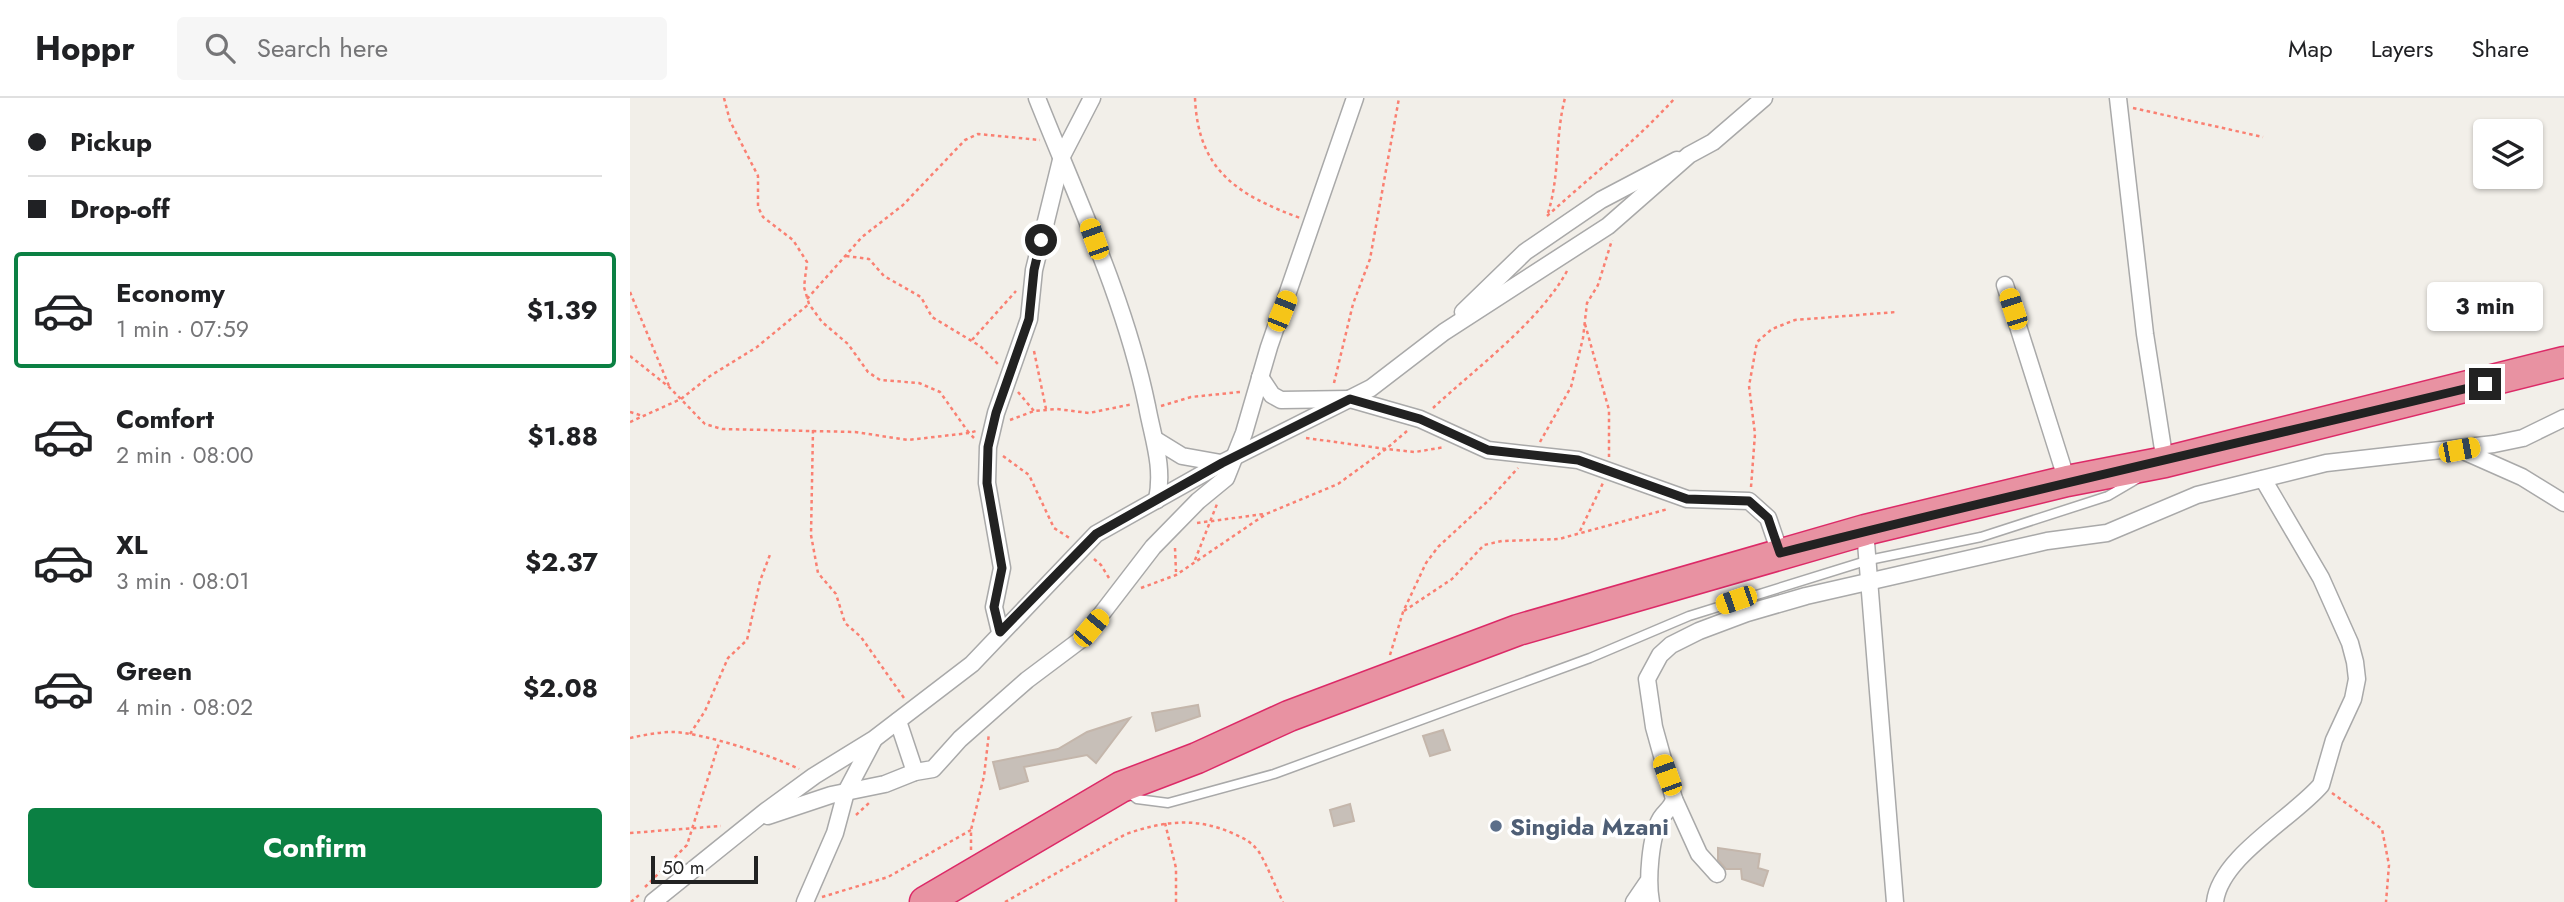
<!DOCTYPE html>
<html lang="en">
<head>
<meta charset="utf-8">
<style>
	body { margin:0; font-family:Jost,sans-serif; background:#f6f6f6; color:#202124; height:100vh; display:flex; flex-direction:column; font-size:26px; white-space:nowrap }
	* { box-sizing:border-box; margin:0 }
	p { font-size:23px; color:#757577 }
	.icon { flex:none; width:38px; height:38px; fill:none; stroke:currentColor; stroke-width:2; stroke-linecap:round; stroke-linejoin:round }
	.map { position:relative; flex:1; overflow:hidden }
	.panel { display:flex; flex-direction:column; background:#fff; width:630px }
	.panel>* { flex:none }
	.top-card { display:grid; align-content:center; height:154px; padding:0 28px; background:#fff }
	.tools { position:absolute; left:1843px; top:21px; display:grid; gap:14px }
	.tools a { display:grid; place-items:center; width:70px; height:70px; border-radius:7px; background:#fff; box-shadow:0 2px 5px #0004; font-size:35px }
	.scale { position:absolute; left:21px; bottom:18px; width:107px; box-sizing:border-box; padding-left:7px; border:4px solid #222; border-top:0; font-size:19px; line-height:24px; white-space:nowrap; color:#222; -webkit-text-stroke:5px #fff; paint-order:stroke }
	.end { position:absolute; width:32px; height:32px; margin:-16px; border:9px solid #222; background:#fff; box-shadow:0 0 0 4px #fff }
	.from { border-radius:50% }
	.bubble { position:absolute; height:49px; border-radius:7px; background:#fff; box-shadow:0 2px 5px #0004; font-size:23px; font-weight:700; line-height:49px; text-align:center }
	.car { position:absolute; width:21px; height:42px; margin:-21px -10px; border-radius:9px; box-shadow:0 0 5px 2px #0007; background:linear-gradient(#f5c518 24%,#345 0 40%,#f5c518 0 76%,#345 0 86%,#f5c518 0) }
	.top-card b { display:flex; align-items:center; gap:24px; height:66px; font-size:26px }
	.top-card b+b { border-top:2px solid #e0e0e0 }
	.top-card i { width:18px; height:18px; background:#202124 }
	ul { padding:0; list-style:none }
	li { display:flex; align-items:center; gap:21px; height:116px; margin:0 14px 10px; padding:0 14px; border:4px solid transparent; border-radius:7px }
	li div { flex:1 }
	li b { display:block; font-size:26px }
	li em { font-style:normal; font-weight:700 }
	li.selected { border-color:#0b8043 }
	li>.icon { width:63px; height:63px; stroke-width:1.5 }
	.action { display:flex; gap:14px; margin-top:auto; padding:14px 28px }
	.action a { flex:1; height:80px; border-radius:7px; background:#0b8043; color:#fff; font-size:28px; font-weight:700; line-height:80px; text-align:center }
	header { display:flex; align-items:center; gap:42px; box-sizing:border-box; height:98px; padding:0 35px; background:#fff; border-bottom:2px solid #e0e0e0 }
	header strong { font-size:33px }
	nav { display:flex; gap:38px; margin-inline-start:auto; font-size:24px }
	.search { width:490px; height:63px; background:#f6f6f6; display:flex; align-items:center; gap:18px; box-sizing:border-box; padding:0 24px; border-radius:7px; color:#757577; font-size:26px }
	main { display:flex; flex:1; min-height:0 }
	.map>svg:first-child { display:block }
	.building { fill:#c7bfb8; stroke:#c4b6ab; stroke-width:2 }
	.lines { fill:none; stroke-linecap:round; stroke-linejoin:round }
	.lane-casing { stroke:#a9a9a9; stroke-width:11 }
	.street-casing { stroke:#a9a9a9; stroke-width:19 }
	.highway-casing { stroke:#dc2a67; stroke-width:33 }
	.path { stroke:#fa8072; stroke-width:2.5; stroke-dasharray:3.5 3.5; stroke-linecap:butt }
	.lane { stroke:#fff; stroke-width:8 }
	.street { stroke:#fff; stroke-width:16 }
	.highway { stroke:#e892a2; stroke-width:30 }
	.route { stroke:#222; stroke-width:9 }
	.service-dot { fill:#5c6f8a; stroke:#fff; stroke-width:2.5 }
	.labels { text-anchor:middle; dominant-baseline:central; stroke-width:7; stroke-linejoin:round; paint-order:stroke }
	.service-label { font-size:24px; font-weight:bold; fill:#4e5e75; stroke:#fff; text-anchor:start }
</style>
</head>
<body>
<header>
<strong>Hoppr</strong>
<div class="search"><svg class="icon" aria-label="search" viewBox="0 0 24 24"><circle cx="10" cy="10" r="6"/><path d="M15 15l6 6"/></svg>Search here</div>
<nav><a>Map</a><a>Layers</a><a>Share</a></nav>
</header>
<main>
<section class="panel">
<div class="top-card">
<b><i class="from"></i>Pickup</b>
<b><i></i>Drop-off</b>
</div>
<ul>
<li class="selected"><svg class="icon" aria-label="car" viewBox="0 0 24 24"><path d="M5 17H2v-5l4-1 3-4h7l3 4 3 1v5h-3M9 17h6M6 11h13"/><circle cx="7" cy="17" r="2"/><circle cx="17" cy="17" r="2"/></svg><div><b>Economy</b><p>1 min · 07:59</p></div><em>$1.39</em></li>
<li><svg class="icon" aria-label="car" viewBox="0 0 24 24"><path d="M5 17H2v-5l4-1 3-4h7l3 4 3 1v5h-3M9 17h6M6 11h13"/><circle cx="7" cy="17" r="2"/><circle cx="17" cy="17" r="2"/></svg><div><b>Comfort</b><p>2 min · 08:00</p></div><em>$1.88</em></li>
<li><svg class="icon" aria-label="car" viewBox="0 0 24 24"><path d="M5 17H2v-5l4-1 3-4h7l3 4 3 1v5h-3M9 17h6M6 11h13"/><circle cx="7" cy="17" r="2"/><circle cx="17" cy="17" r="2"/></svg><div><b>XL</b><p>3 min · 08:01</p></div><em>$2.37</em></li>
<li><svg class="icon" aria-label="car" viewBox="0 0 24 24"><path d="M5 17H2v-5l4-1 3-4h7l3 4 3 1v5h-3M9 17h6M6 11h13"/><circle cx="7" cy="17" r="2"/><circle cx="17" cy="17" r="2"/></svg><div><b>Green</b><p>4 min · 08:02</p></div><em>$2.08</em></li>
</ul>
<div class="action"><a>Confirm</a></div>
</section>
<div class="map">
<svg width="1934" height="804" viewBox="0 0 1934 804">
	<rect width="100%" height="100%" fill="#f2efe9"/>
	<g class="building">
		<path d="M568 607 570 618 526 633 522 615Z"/>
		<path d="M500 620 466 665 457 657 394 669 398 683 370 691 363 664 428 651 457 634Z"/>
		<path d="M813 632 820 652 800 658 793 638Z"/>
		<path d="M720 706 724 723 704 728 700 712Z"/>
		<path d="M1088 750 1130 756 1128 770 1138 773 1133 788 1112 781 1111 771H1096L1088 762Z"/>
	</g>
	<g class="lines">
		<g class="lane-casing">
			<path id="lane" d="M496 693 507 701 538 705 644 676 960 560 1059 518 1239 462 1351 439 1478 398 1507 381"/>
		</g>
		<g class="street-casing">
			<g id="street">
				<path d="M407 0C447 101 495 201 517 308 523 341 534 368 527 402"/>
				<path d="M1488 0 1515 236 1535 364"/>
				<path d="M1375 187 1437 383"/>
				<path d="M833 214 895 154 971 102 1047 62"/>
				<path d="M630 279 642 297 651 302 720 301 790 321 858 352 948 362 1057 401 1119 403 1138 420 1150 455"/>
				<path d="M526 342 552 358 591 365"/>
				<path d="M1831 352 1892 379 1934 405"/>
				<path d="M1235 432 1265 804"/>
				<path d="M370 534 364 509 372 470 357 385 358 349 366 315 399 221 404 172 432 58 462 0"/>
				<path d="M268 623 285 674"/>
				<path d="M1044 701 1069 756 1087 776"/>
				<path d="M138 718 201 697 255 686 285 674 303 671 330 641 397 582 453 540 523 449 568 403 596 380 614 335 639 249 725 0"/>
				<path d="M23 804 136 713 184 678 244 641 342 566 466 436 592 365 741 290 814 234 978 128 1059 57 1083 44 1134 0"/>
				<path d="M175 804 205 735 216 694 243 643"/>
				<path d="M1004 804 1017 785"/>
				<path d="M1021 804C1017 783 1020 738 1031 720 1036 712 1042 710 1044 701L1024 629 1017 581 1030 557 1041 547 1069 533 1117 515 1176 498 1417 443 1477 435 1567 397 1696 365 1864 346 1893 340 1934 320"/>
				<path d="M1585 804C1590 759 1664 719 1691 687L1704 642 1723 601 1727 581 1725 564 1720 545 1691 480 1633 381"/>
			</g>
		</g>
		<g class="highway-casing">
			<path id="highway" d="M295 804 491 689 567 660 659 618 888 532 1235 432 1437 383 1535 364 1934 264"/>
		</g>
		<g class="path">
			<path d="M94 0 100 23 128 78V109L133 119 163 142 177 164 174 189 179 206 192 224 218 246 238 274 250 282 289 285 310 294 339 335 346 333"/>
			<path d="M565 0C568 73 608 97 670 120"/>
			<path d="M1503 10 1633 39"/>
			<path d="M918 115C930 77 925 38 935 0"/>
			<path d="M917 118C960 79 1006 43 1045 0"/>
			<path d="M216 158 239 161 254 178 291 199 302 219 350 248 368 266"/>
			<path d="M0 194 39 288"/>
			<path d="M177 201 232 139 273 107 335 42 348 36 410 42"/>
			<path d="M955 226 979 312V359"/>
			<path d="M342 242 386 193"/>
			<path d="M404 253 416 311"/>
			<path d="M0 258 39 289 75 326 92 331 225 334 278 342 339 335 344 340"/>
			<path d="M704 285 723 206 740 161 769 0"/>
			<path d="M388 294 404 313"/>
			<path d="M531 308 561 299 610 294"/>
			<path d="M803 310C845 271 910 223 937 173"/>
			<path d="M0 314 13 318"/>
			<path d="M380 322 404 313 427 311 459 315 503 306"/>
			<path d="M0 324 51 301 80 278 127 249 179 206"/>
			<path d="M183 332 181 437 188 475 206 496 215 525 231 539 274 600"/>
			<path d="M676 340 756 351 777 333"/>
			<path d="M910 344 941 289 953 240 957 205 968 187 982 142"/>
			<path d="M373 358 399 377 424 430 441 441"/>
			<path d="M1121 389 1125 336 1119 288 1127 244 1142 231 1165 222 1266 214"/>
			<path d="M567 425 634 416"/>
			<path d="M950 433 973 385"/>
			<path d="M545 450 546 474"/>
			<path d="M464 461 471 467 479 480"/>
			<path d="M565 462 587 406"/>
			<path d="M511 490 546 477 636 416 708 386 756 351 785 354 815 349"/>
			<path d="M774 513 822 481 854 447 872 443 929 441 1038 411"/>
			<path d="M760 557 773 514 796 465 808 449 859 402 888 370"/>
			<path d="M60 636 75 613 98 560 117 542 130 483 141 454"/>
			<path d="M0 640C14 637 29 634 43 634 73 635 141 657 169 671"/>
			<path d="M1702 695 1752 731 1759 767 1756 804"/>
			<path d="M226 717 239 705"/>
			<path d="M535 725 546 770V804"/>
			<path d="M0 735 91 728"/>
			<path d="M341 752V732L354 678 359 635"/>
			<path d="M15 789 57 747 89 645"/>
			<path d="M192 799 258 779 341 732"/>
			<path d="M1 804 9 797"/>
			<path d="M375 804 496 736C534 723 566 719 602 735 613 740 621 743 629 754 638 769 645 788 653 804"/>
		</g>
		<use href="#lane" class="lane"/>
		<use href="#street" class="street"/>
		<use href="#highway" class="highway"/>
	</g>
	<g class="lines">
		<path class="route" d="M411 142 404 172 399 221 366 315 358 349 357 385 372 470 364 509 370 534 466 436 592 365 720 301 790 321 858 352 948 362 1057 401 1119 403 1138 420 1150 455C1385 395 1620 343 1855 286"/>
	</g>
	<circle class="service-dot" cx="866" cy="728" r="7"/>
	<g class="labels">
		<g class="service-label">
			<text x="880" y="728">Singida Mzani</text>
		</g>
	</g>
</svg>
<div class="tools">
<a><svg class="icon" aria-label="layers" viewBox="0 0 24 24"><path d="M12 4l9 5-9 5-9-5zM3 14l9 5 9-5"/></svg></a>
</div>
<div class="scale">50 m</div>
<i class="end from" style="left:411px;top:142px"></i>
<i class="end" style="left:1855px;top:286px"></i>
<div class="bubble" style="left:1797px;top:184px;width:116px">3 min</div>
<i class="car" style="left:464px;top:141px;rotate:340deg"></i>
<i class="car" style="left:1383px;top:211px;rotate:342deg"></i>
<i class="car" style="left:652px;top:213px;rotate:22deg"></i>
<i class="car" style="left:1829px;top:352px;rotate:79deg"></i>
<i class="car" style="left:1106px;top:502px;rotate:251deg"></i>
<i class="car" style="left:461px;top:530px;rotate:40deg"></i>
<i class="car" style="left:1037px;top:677px;rotate:340deg"></i>
</div>
</main>
</body>
</html>
